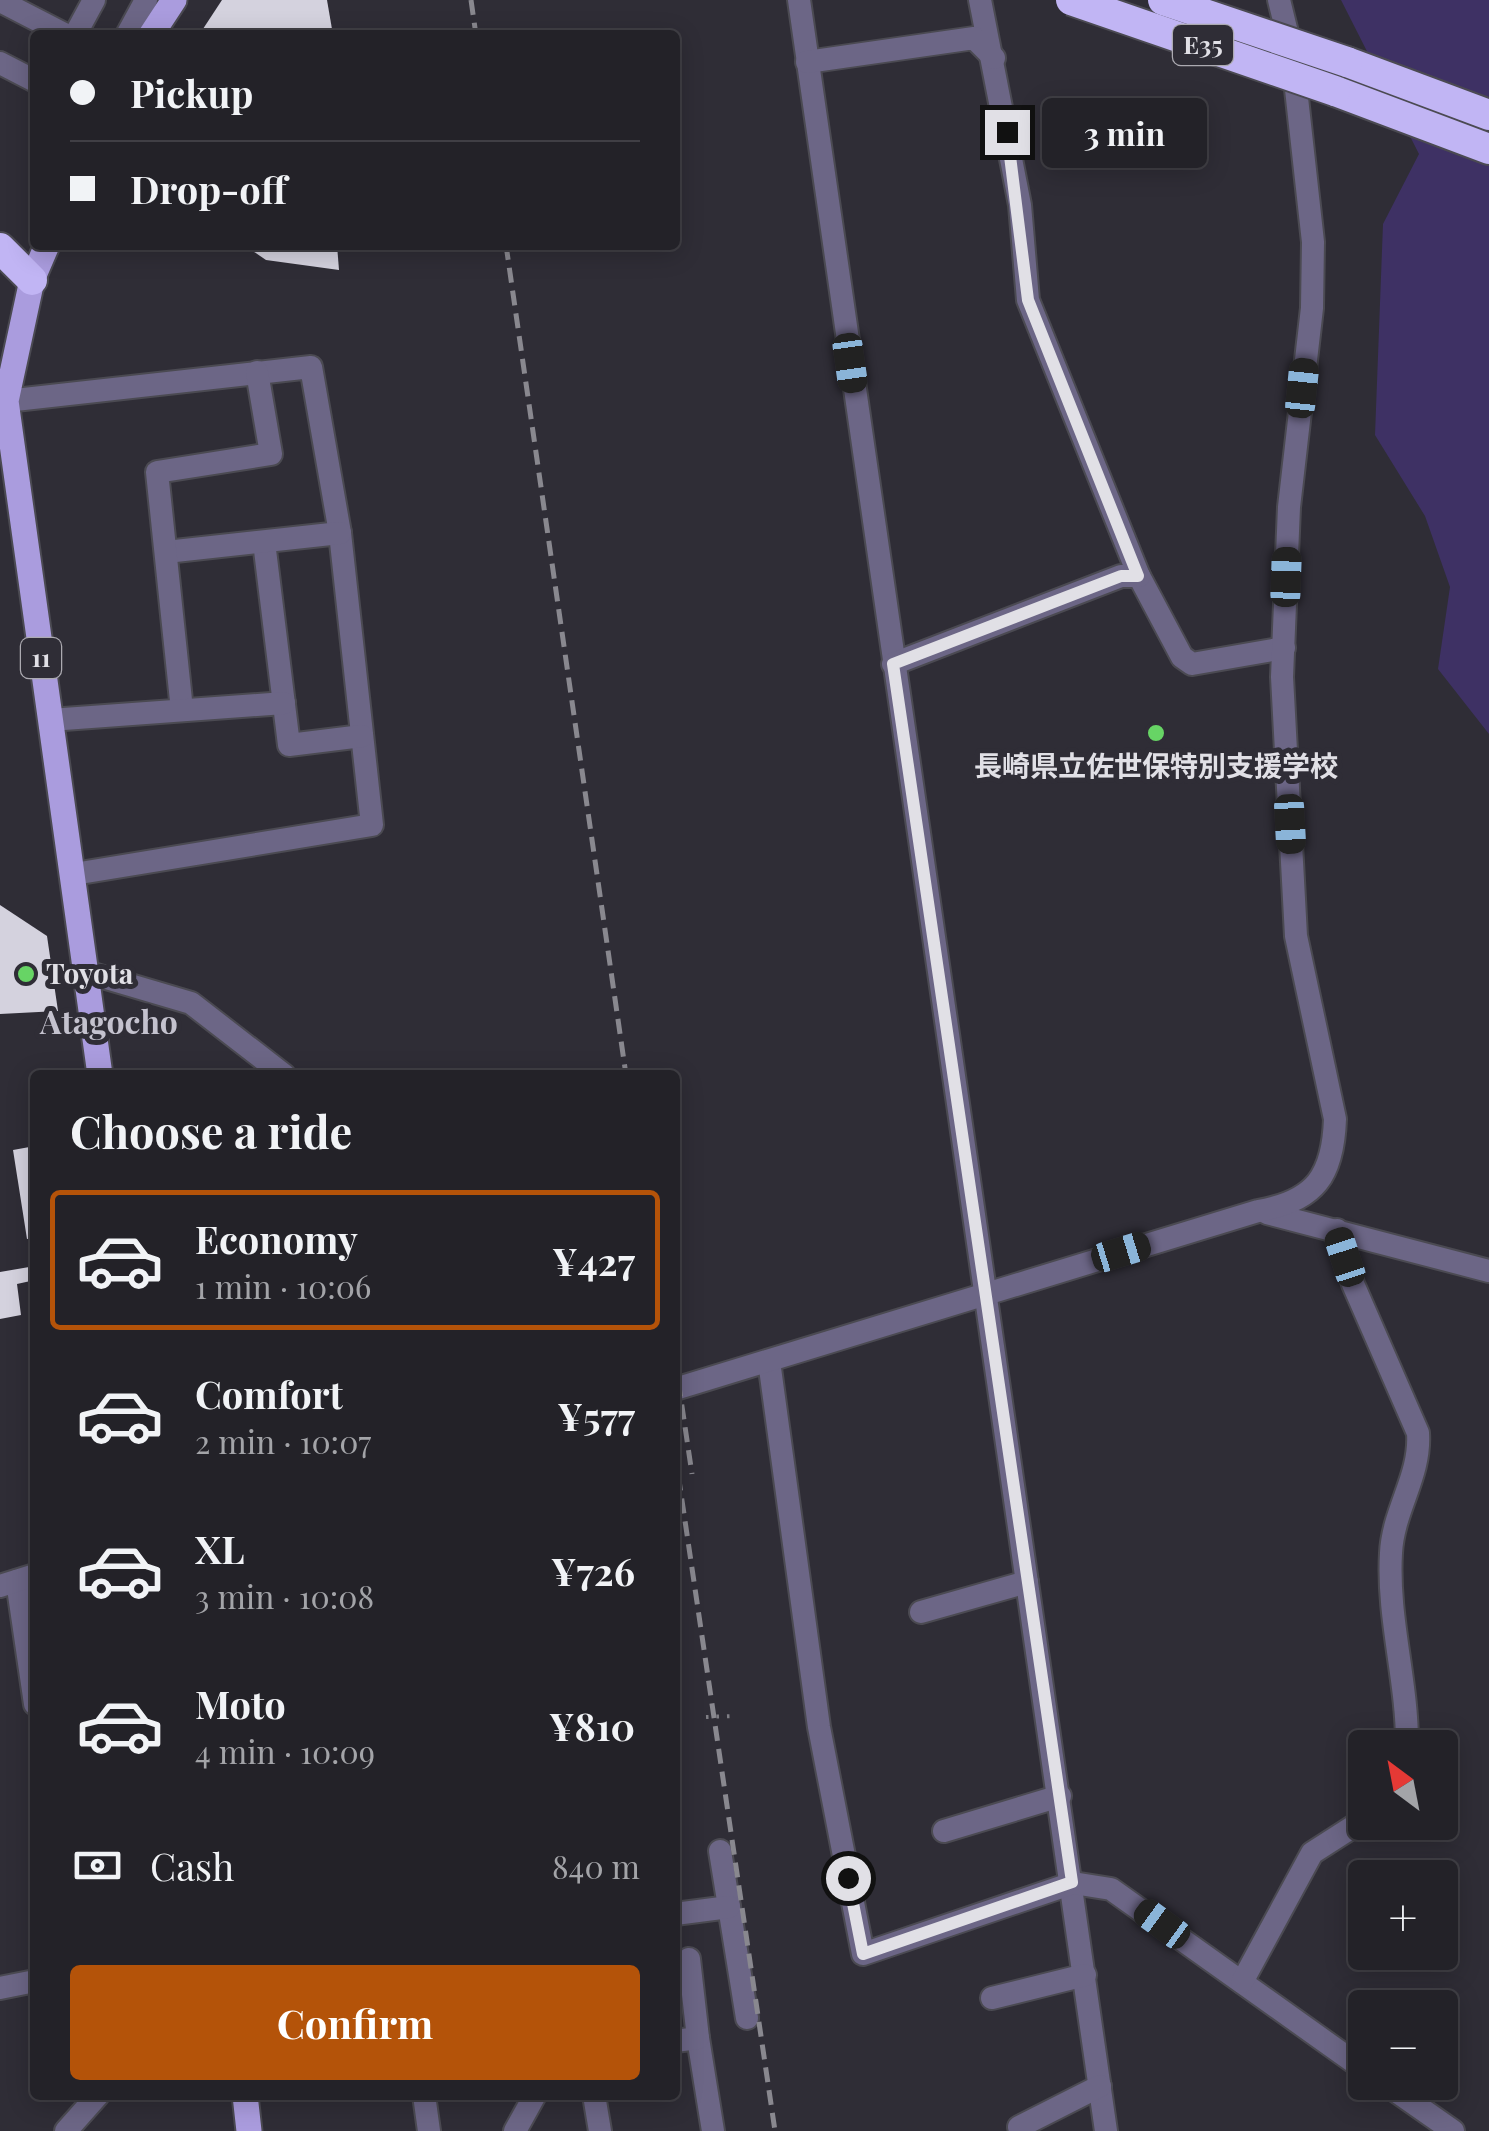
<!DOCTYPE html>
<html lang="en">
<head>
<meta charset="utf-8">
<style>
  :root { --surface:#232228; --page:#2f2f34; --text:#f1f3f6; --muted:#a3a4a8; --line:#403f45; --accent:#b45309 }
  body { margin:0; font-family:"Playfair Display","Noto Sans JP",serif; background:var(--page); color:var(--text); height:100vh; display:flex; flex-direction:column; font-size:38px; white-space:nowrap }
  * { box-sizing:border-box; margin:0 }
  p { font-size:32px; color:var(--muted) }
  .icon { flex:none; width:55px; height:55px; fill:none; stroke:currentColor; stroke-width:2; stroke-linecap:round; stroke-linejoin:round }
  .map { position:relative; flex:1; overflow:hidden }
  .sheet { position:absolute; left:30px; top:1070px; width:650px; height:1030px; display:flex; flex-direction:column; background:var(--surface); border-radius:10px; box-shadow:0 5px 25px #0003,0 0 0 2px var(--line) }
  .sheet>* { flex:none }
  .guide { position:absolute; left:30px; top:30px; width:650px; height:220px; border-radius:10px; box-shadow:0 5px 25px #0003,0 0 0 2px var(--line); display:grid; align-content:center; height:220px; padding:0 40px; background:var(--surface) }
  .needle { width:65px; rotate:328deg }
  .controls { position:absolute; left:1348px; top:1730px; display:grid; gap:20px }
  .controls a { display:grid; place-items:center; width:110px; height:110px; border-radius:10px; background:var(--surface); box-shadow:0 5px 25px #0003,0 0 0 2px var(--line); font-size:50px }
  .end { position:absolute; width:45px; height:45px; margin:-22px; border:12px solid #e1e0e6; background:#111; box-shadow:0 0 0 5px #111 }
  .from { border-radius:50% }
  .bubble { position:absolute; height:70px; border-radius:10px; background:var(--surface); box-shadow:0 5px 25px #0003,0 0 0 2px var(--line); font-size:32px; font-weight:700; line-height:70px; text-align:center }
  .car { position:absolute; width:30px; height:60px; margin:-30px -15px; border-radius:12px; box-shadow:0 0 8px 2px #0007; background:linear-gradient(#222 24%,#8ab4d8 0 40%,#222 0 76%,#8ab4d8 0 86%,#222 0) }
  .guide b { display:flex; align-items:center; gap:35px; height:95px; font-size:38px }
  .guide b+b { border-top:2px solid var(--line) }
  .guide i { width:25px; height:25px; background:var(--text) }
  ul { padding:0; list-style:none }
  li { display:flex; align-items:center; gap:30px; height:140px; margin:0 20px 15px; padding:0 20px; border:5px solid transparent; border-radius:10px }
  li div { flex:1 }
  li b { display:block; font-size:38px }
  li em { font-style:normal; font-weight:700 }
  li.on { border-color:var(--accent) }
  li>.icon { width:90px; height:90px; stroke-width:1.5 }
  h2 { padding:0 40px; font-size:45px; line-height:120px }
  .pay { display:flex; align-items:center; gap:25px; height:110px; padding:0 40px; font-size:38px }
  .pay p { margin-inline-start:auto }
  .cta { display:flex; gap:20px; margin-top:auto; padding:20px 40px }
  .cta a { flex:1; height:115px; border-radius:10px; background:var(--accent); color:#fff; font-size:40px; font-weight:700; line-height:115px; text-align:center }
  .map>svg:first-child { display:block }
</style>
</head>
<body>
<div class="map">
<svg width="1489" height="2131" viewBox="0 0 1489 2131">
  <rect width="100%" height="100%" fill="#2f2d36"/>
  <polygon fill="#3e3164" points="1341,0 1489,0 1489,734 1438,669 1450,587 1425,516 1375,435 1383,224 1419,154"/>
  <g fill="#d4d2de">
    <polygon points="222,0 327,0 333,35 199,35"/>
    <polygon points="244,245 337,245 339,270 266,260"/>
    <polygon points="0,905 47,936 58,1011 0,1014"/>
    <polygon points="35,1146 35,1238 27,1239 13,1150"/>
    <polygon points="35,1266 35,1280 17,1284 21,1315 0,1319 0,1272"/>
  </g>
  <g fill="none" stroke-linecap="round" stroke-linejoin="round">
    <defs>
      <g id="minor">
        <polyline points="799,0 1106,2131"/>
        <polyline points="980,0 1020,205 1028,300 1139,576 1182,657 1192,664 1284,648"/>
        <polyline points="0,1 66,35"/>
        <polyline points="75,35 94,0"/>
        <polyline points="127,35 146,0"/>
        <polyline points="807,62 974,38 994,58"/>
        <polyline points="0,63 35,81"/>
        <polyline points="6,401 311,367 340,533 372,825 74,874"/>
        <polyline points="264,542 289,745 362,736"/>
        <polyline points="166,552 340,533"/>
        <polyline points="893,664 1121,576 1139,576"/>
        <polyline points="182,710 157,472 271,454 257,372"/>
        <polyline points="50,720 284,703"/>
        <polyline points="86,972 191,1003 284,1075"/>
        <polyline points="1267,1213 1489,1271"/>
        <path d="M 1337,1230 L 1353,1284 L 1418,1433 C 1421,1476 1393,1510 1391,1553 C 1387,1619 1408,1682 1407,1748"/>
        <polyline points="769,1361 819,1727 863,1954 1073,1883 1111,1889 1365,2070"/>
        <path d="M 675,1389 L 1258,1211 C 1316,1201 1333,1175 1335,1119 L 1296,936 L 1282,677 L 1289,507 L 1312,308 L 1313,242 L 1292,53 L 1279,0"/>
        <polyline points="17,1581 35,1704"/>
        <polyline points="0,1586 35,1575"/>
        <polyline points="921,1612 1027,1582"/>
        <polyline points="944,1831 1060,1796"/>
        <polyline points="720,1851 747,2018"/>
        <polyline points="675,1914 729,1907"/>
        <polyline points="1242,1982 1312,1853 1365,1819"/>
        <polyline points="0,1988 35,1981"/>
        <polyline points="992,1998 1085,1975"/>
        <polyline points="698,2038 713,2131"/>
        <polyline points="675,2041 698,2038 689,1959"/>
        <polyline points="1383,2082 1453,2131"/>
        <polyline points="424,2095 429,2131"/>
        <polyline points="594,2095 600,2131"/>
        <polyline points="1019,2127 1100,2086"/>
        <polyline points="66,2131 98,2095"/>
        <polyline points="515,2131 535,2095"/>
      </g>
      <g id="major">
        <polyline points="151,35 174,0"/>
        <polyline points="47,245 32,280 6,401 100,1075"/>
        <polyline points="245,2095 249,2131"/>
      </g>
      <g id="highway">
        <polyline points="1347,62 1489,115"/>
        <polyline points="1335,91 1489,149"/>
        <polyline points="0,248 32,280"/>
      </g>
    </defs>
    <use href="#minor" stroke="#4b4a52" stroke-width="26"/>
    <use href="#major" stroke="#4b4a52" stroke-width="29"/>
    <use href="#highway" stroke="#4b4a52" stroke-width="34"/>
    <polyline stroke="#7f7e85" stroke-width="4" stroke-dasharray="2.5 8" stroke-linecap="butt" points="706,1717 733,1716 733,1712"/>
    <use href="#minor" stroke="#6c6686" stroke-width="22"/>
    <use href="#major" stroke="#aa9cde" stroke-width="25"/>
    <use href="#highway" stroke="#c1b5f4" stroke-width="30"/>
    <g stroke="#89888f" stroke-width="5" stroke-dasharray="15 8" stroke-linecap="butt">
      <polyline points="471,0 476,35"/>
      <polyline points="506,245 626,1075"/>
      <polyline points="675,1359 692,1474"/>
      <polyline points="675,1453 775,2131"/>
    </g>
    <defs>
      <g id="highway-bridge">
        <polyline points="1071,0 1335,91"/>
        <polyline points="1163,0 1347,62"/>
      </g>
    </defs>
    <use href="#highway-bridge" stroke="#4b4a52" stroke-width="34" stroke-linecap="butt"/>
    <use href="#highway-bridge" stroke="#c1b5f4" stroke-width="30"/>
  </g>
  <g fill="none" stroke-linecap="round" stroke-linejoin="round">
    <polyline stroke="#e1e0e6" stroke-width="12" points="848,1878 863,1954 1072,1882 893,664 1121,576 1138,576 1028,300 1007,132"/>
  </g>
  <g fill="#67d465" stroke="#2f2d36" stroke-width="4">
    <circle cx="1156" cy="733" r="10"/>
    <circle cx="26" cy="974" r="10"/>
  </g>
  <g text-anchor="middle" stroke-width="10" stroke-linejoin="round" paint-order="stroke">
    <g fill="#2f2d36" stroke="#acaab1" stroke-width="2.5">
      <rect x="1173" y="25" width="60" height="40" rx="8"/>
      <rect x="21" y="638" width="40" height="40" rx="8"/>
    </g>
    <g font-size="25" font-weight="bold" fill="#e1e0e6">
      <text x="1203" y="54">E35</text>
      <text x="41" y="667">11</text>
    </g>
    <g font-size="28" font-weight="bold" fill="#e1e0e6" stroke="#2f2d36">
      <text x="1156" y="776">長崎県立佐世保特別支援学校</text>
      <text x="46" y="984" text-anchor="start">Toyota</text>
    </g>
    <g font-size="32" font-weight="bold" fill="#c4c2ce" stroke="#2f2d36">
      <text x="109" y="1034">Atagocho</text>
    </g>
  </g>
</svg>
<div class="controls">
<a><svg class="needle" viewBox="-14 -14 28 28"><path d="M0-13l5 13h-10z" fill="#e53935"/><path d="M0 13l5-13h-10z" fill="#a3a4a8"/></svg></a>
<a>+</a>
<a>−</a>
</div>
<i class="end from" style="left:848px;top:1878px"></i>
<i class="end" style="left:1007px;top:132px"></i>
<div class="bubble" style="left:1042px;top:98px;width:165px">3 min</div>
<i class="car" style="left:850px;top:363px;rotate:172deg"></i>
<i class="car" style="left:1302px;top:388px;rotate:6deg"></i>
<i class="car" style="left:1286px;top:577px;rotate:2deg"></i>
<i class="car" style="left:1290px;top:824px;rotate:177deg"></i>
<i class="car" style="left:1121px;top:1252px;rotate:73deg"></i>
<i class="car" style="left:1345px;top:1257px;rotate:342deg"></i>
<i class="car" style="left:1162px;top:1924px;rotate:306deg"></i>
<div class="guide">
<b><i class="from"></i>Pickup</b>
<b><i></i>Drop-off</b>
</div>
<section class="sheet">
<h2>Choose a ride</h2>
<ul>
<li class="on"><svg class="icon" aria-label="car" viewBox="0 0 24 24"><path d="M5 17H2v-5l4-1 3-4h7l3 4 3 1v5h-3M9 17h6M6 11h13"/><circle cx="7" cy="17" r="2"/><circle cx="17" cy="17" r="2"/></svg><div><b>Economy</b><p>1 min · 10:06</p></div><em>¥427</em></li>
<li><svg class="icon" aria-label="car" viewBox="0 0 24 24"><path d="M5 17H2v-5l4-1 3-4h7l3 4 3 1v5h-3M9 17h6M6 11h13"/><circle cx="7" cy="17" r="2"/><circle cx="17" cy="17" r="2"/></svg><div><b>Comfort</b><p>2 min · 10:07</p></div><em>¥577</em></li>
<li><svg class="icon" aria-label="car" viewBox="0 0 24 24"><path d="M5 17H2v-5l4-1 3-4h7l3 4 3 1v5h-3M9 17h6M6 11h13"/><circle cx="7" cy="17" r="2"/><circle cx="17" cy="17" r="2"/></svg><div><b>XL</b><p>3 min · 10:08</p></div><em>¥726</em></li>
<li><svg class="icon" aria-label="car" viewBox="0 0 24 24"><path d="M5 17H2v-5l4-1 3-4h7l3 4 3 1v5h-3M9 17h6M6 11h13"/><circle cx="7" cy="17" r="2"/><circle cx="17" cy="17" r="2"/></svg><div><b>Moto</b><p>4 min · 10:09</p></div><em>¥810</em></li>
</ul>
<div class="pay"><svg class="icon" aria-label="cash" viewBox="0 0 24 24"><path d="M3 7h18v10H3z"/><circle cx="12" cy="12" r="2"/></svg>Cash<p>840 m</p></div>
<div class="cta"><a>Confirm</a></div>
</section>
</div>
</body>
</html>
